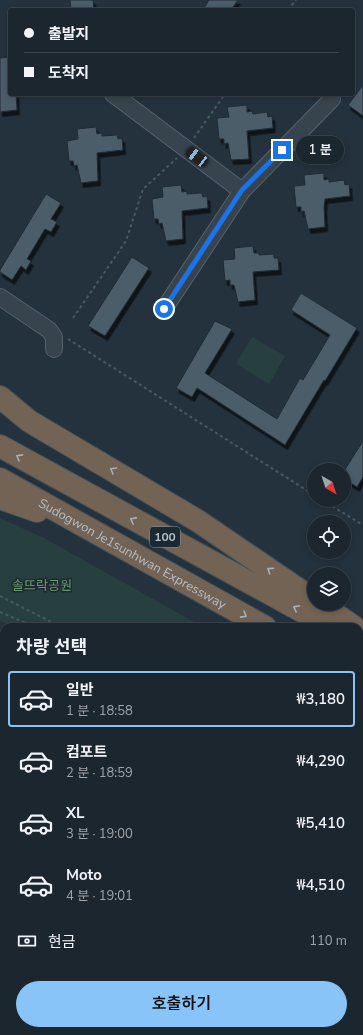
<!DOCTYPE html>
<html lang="ko">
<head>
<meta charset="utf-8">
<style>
  :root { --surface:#1b262e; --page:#28323a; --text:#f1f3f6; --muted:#a0a5aa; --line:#39434a; --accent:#89c4f8 }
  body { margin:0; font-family:"Nunito Sans","Noto Sans KR",sans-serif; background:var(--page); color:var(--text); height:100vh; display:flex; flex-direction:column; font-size:15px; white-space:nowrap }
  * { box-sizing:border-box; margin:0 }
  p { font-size:13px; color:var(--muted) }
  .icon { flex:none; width:22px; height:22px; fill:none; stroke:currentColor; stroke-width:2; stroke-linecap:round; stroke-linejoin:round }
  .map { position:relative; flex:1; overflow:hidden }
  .side { position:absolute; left:0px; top:623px; width:363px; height:412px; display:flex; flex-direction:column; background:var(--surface); border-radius:12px 12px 0 0; box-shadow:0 2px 6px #0003,0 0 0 1px var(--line) }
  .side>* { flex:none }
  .banner { position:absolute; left:8px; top:8px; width:347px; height:88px; border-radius:4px; box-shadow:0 2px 6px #0003,0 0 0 1px var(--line); display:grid; align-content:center; height:88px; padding:0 16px; background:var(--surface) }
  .needle { width:26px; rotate:141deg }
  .buttons { position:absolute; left:307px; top:463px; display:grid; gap:8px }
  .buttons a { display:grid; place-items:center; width:44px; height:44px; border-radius:50%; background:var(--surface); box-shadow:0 2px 6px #0003,0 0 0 1px var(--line); font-size:20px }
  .end { position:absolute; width:18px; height:18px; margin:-9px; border:5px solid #1a73e8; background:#fff; box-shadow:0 0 0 2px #fff }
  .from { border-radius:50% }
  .bubble { position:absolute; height:28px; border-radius:14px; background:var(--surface); box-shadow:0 2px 6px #0003,0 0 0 1px var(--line); font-size:13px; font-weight:600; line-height:28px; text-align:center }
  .car { position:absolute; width:12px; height:24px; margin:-12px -6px; border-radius:5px; box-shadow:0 0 3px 1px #0007; background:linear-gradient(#222 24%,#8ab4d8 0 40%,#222 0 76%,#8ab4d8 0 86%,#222 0) }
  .banner b { display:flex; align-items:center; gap:14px; height:38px; font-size:15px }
  .banner b+b { border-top:1px solid var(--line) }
  .banner i { width:10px; height:10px; background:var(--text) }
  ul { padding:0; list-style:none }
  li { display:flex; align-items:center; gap:12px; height:56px; margin:0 8px 6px; padding:0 8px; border:2px solid transparent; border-radius:4px }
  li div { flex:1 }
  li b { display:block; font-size:15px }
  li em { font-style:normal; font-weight:600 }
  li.active { border-color:var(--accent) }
  li>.icon { width:36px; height:36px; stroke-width:1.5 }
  h2 { padding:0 16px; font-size:18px; line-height:48px }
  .pay { display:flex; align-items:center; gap:10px; height:44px; padding:0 16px; font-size:15px }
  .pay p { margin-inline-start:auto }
  .button { display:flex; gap:8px; margin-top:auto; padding:8px 16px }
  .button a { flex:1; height:46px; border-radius:24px; background:var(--accent); color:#111; font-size:16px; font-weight:600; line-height:46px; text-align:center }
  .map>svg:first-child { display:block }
</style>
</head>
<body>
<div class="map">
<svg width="363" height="1035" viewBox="0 0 363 1035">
  <defs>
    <filter id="shadow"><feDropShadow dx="2.5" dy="4.5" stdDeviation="0" flood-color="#0009"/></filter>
  </defs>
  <rect width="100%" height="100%" fill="#24323d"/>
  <g fill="#27403f">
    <polygon points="252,337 285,356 269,384 236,364"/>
    <polygon points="0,518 44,538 203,627 15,627 0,621"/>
    <polygon points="359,714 363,716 363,805 359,803"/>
    <polygon points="363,830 363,896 359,892 359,835"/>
  </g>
  <g fill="#4c5d69" stroke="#1f2b34" filter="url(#shadow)">
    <polygon points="70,0 93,0 94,10 71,10"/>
    <polygon points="209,0 238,0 231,10 203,10"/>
    <polygon points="10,57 10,94 16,94 17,110 0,112 0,58"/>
    <polygon points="363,85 363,116 348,105"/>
    <polygon points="247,105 247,112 252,111 253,114 267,112 268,117 272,116 273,128 247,131 249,159 231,160 228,143 224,144 224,139 219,139 217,118 229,117 227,107"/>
    <polygon points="96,127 97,134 102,133 102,136 117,135 118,139 122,138 123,150 97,153 98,181 81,183 77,165 74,166 73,161 69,161 67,141 78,139 77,129"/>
    <polygon points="324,173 324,180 329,179 329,182 344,180 345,185 349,184 350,196 325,199 324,207 325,227 308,229 304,211 301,212 301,207 296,207 294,186 305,185 304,175"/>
    <polygon points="181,185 182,192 187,191 187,194 202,193 203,197 207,196 208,208 182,211 183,239 166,241 162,223 159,224 158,219 154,219 152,199 163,197 162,187"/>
    <polygon points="46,194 61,203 51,219 57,222 51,232 45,229 27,259 31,261 26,270 21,266 12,280 0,272 0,270"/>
    <polygon points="253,246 254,253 259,253 259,255 274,254 274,258 278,258 279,270 253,272 255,300 238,302 234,285 230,285 230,280 225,281 223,260 235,259 234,248"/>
    <polygon points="132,257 149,268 105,336 88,326"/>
    <polygon points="301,293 357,328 325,381 324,380 285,445 197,388 192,397 176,388 215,321 232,329 205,373 277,419 300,378 303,380 330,335 291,310"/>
    <polygon points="363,441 363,477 357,487 344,479 344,471"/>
  </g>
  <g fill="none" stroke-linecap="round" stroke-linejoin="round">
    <defs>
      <g id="minor">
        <polyline points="113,94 242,191"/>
        <polyline points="0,297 49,330 54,337 54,349"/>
        <polyline points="164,309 242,191 332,99"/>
        <polyline points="0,854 4,856"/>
        <polyline points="0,883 4,875"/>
        <polyline points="0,947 4,949"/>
        <polyline points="86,1031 89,1035"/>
        <polyline points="174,1035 179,1031"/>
      </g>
      <g id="highway">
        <polyline points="0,397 29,421 198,521 314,600"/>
        <polyline points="0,446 331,627"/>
        <path id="s1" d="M 0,479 L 265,627"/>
        <polyline points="0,498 37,511"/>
        <polyline points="321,604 354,627"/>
        <polyline points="359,642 363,644"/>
        <polyline points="359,680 363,682"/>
      </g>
    </defs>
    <use href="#minor" stroke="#56626b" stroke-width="18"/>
    <use href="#highway" stroke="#434f58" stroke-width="24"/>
    <g stroke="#465c5c" stroke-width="2" stroke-dasharray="3 3" stroke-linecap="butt">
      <polyline points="288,10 296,0"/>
      <polyline points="194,138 225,94"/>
      <polyline points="73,318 126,241 143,189 177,158"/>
      <polyline points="68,339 314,495"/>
      <polyline points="322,500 363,525"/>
      <polyline points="0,596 61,627"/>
      <polyline points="0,612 35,627"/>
      <polyline points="359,775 363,775"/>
      <polyline points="359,781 363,780"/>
      <polyline points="359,802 363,798"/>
      <polyline points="0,907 4,899"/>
      <polyline points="201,1031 204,1035"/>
      <polyline points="206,1031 209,1035"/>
      <polyline points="157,1035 160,1031"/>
    </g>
    <use href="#minor" stroke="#38444d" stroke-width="16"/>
    <use href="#highway" stroke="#736354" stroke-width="22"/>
  </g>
  <defs><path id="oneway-chevron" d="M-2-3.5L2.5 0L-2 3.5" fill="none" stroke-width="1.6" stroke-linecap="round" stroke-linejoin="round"/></defs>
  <g stroke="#a9b1b7">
    <use href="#oneway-chevron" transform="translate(19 457) rotate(-151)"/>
    <use href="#oneway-chevron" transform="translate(113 470) rotate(-149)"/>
    <use href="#oneway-chevron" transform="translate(133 520) rotate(-152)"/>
    <use href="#oneway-chevron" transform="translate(270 570) rotate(-146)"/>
    <use href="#oneway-chevron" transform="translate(296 608) rotate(-152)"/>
    <use href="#oneway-chevron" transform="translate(244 615) rotate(29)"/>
  </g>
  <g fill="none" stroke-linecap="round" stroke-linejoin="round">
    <polyline stroke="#1a73e8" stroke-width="5" points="164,309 242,190 282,150"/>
  </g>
  <g text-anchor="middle" stroke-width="3" stroke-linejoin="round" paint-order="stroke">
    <rect fill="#1d2932" stroke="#86929c" stroke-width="1" x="150" y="527" width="30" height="20" rx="3"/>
    <g font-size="12" font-weight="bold" fill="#b3bfc9">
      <text x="165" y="541">100</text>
    </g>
    <g font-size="13" fill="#b3bfc9" stroke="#1d2932">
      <text dy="5" stroke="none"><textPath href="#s1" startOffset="152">Sudogwon Je1sunhwan Expressway</textPath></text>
    </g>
    <g font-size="13" fill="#6a9a6e" stroke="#1d2932">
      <text x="42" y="590">솔뜨락공원</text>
    </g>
  </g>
</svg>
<div class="buttons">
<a><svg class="needle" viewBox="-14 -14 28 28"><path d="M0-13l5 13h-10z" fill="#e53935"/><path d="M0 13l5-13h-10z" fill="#a0a5aa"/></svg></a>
<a><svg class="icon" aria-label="locate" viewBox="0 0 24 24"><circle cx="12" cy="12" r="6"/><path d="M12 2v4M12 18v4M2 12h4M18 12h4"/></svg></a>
<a><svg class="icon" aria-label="layers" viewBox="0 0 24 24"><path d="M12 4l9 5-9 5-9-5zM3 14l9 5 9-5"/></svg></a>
</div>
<i class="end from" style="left:164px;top:309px"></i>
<i class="end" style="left:282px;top:150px"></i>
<div class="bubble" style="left:296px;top:136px;width:48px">1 분</div>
<i class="car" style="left:197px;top:157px;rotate:307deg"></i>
<div class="banner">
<b><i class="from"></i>출발지</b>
<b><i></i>도착지</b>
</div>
<section class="side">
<h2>차량 선택</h2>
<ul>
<li class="active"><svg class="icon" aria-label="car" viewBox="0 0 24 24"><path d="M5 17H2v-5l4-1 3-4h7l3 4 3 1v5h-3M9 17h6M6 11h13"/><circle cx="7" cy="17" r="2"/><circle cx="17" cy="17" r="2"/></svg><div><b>일반</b><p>1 분 · 18:58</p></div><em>₩3,180</em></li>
<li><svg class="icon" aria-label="car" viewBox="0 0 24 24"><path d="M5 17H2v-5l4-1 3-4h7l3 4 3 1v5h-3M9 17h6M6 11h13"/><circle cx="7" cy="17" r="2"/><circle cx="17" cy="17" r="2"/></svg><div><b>컴포트</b><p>2 분 · 18:59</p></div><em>₩4,290</em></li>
<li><svg class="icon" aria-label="car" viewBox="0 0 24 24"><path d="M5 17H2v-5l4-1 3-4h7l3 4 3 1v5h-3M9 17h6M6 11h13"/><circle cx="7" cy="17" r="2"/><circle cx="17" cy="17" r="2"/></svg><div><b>XL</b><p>3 분 · 19:00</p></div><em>₩5,410</em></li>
<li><svg class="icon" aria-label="car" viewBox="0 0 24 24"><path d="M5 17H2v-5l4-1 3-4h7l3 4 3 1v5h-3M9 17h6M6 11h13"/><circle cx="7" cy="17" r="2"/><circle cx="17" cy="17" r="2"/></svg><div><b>Moto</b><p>4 분 · 19:01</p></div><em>₩4,510</em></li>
</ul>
<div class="pay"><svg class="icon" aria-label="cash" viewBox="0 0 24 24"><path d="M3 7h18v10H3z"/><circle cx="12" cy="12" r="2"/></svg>현금<p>110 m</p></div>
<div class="button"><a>호출하기</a></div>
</section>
</div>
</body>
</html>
